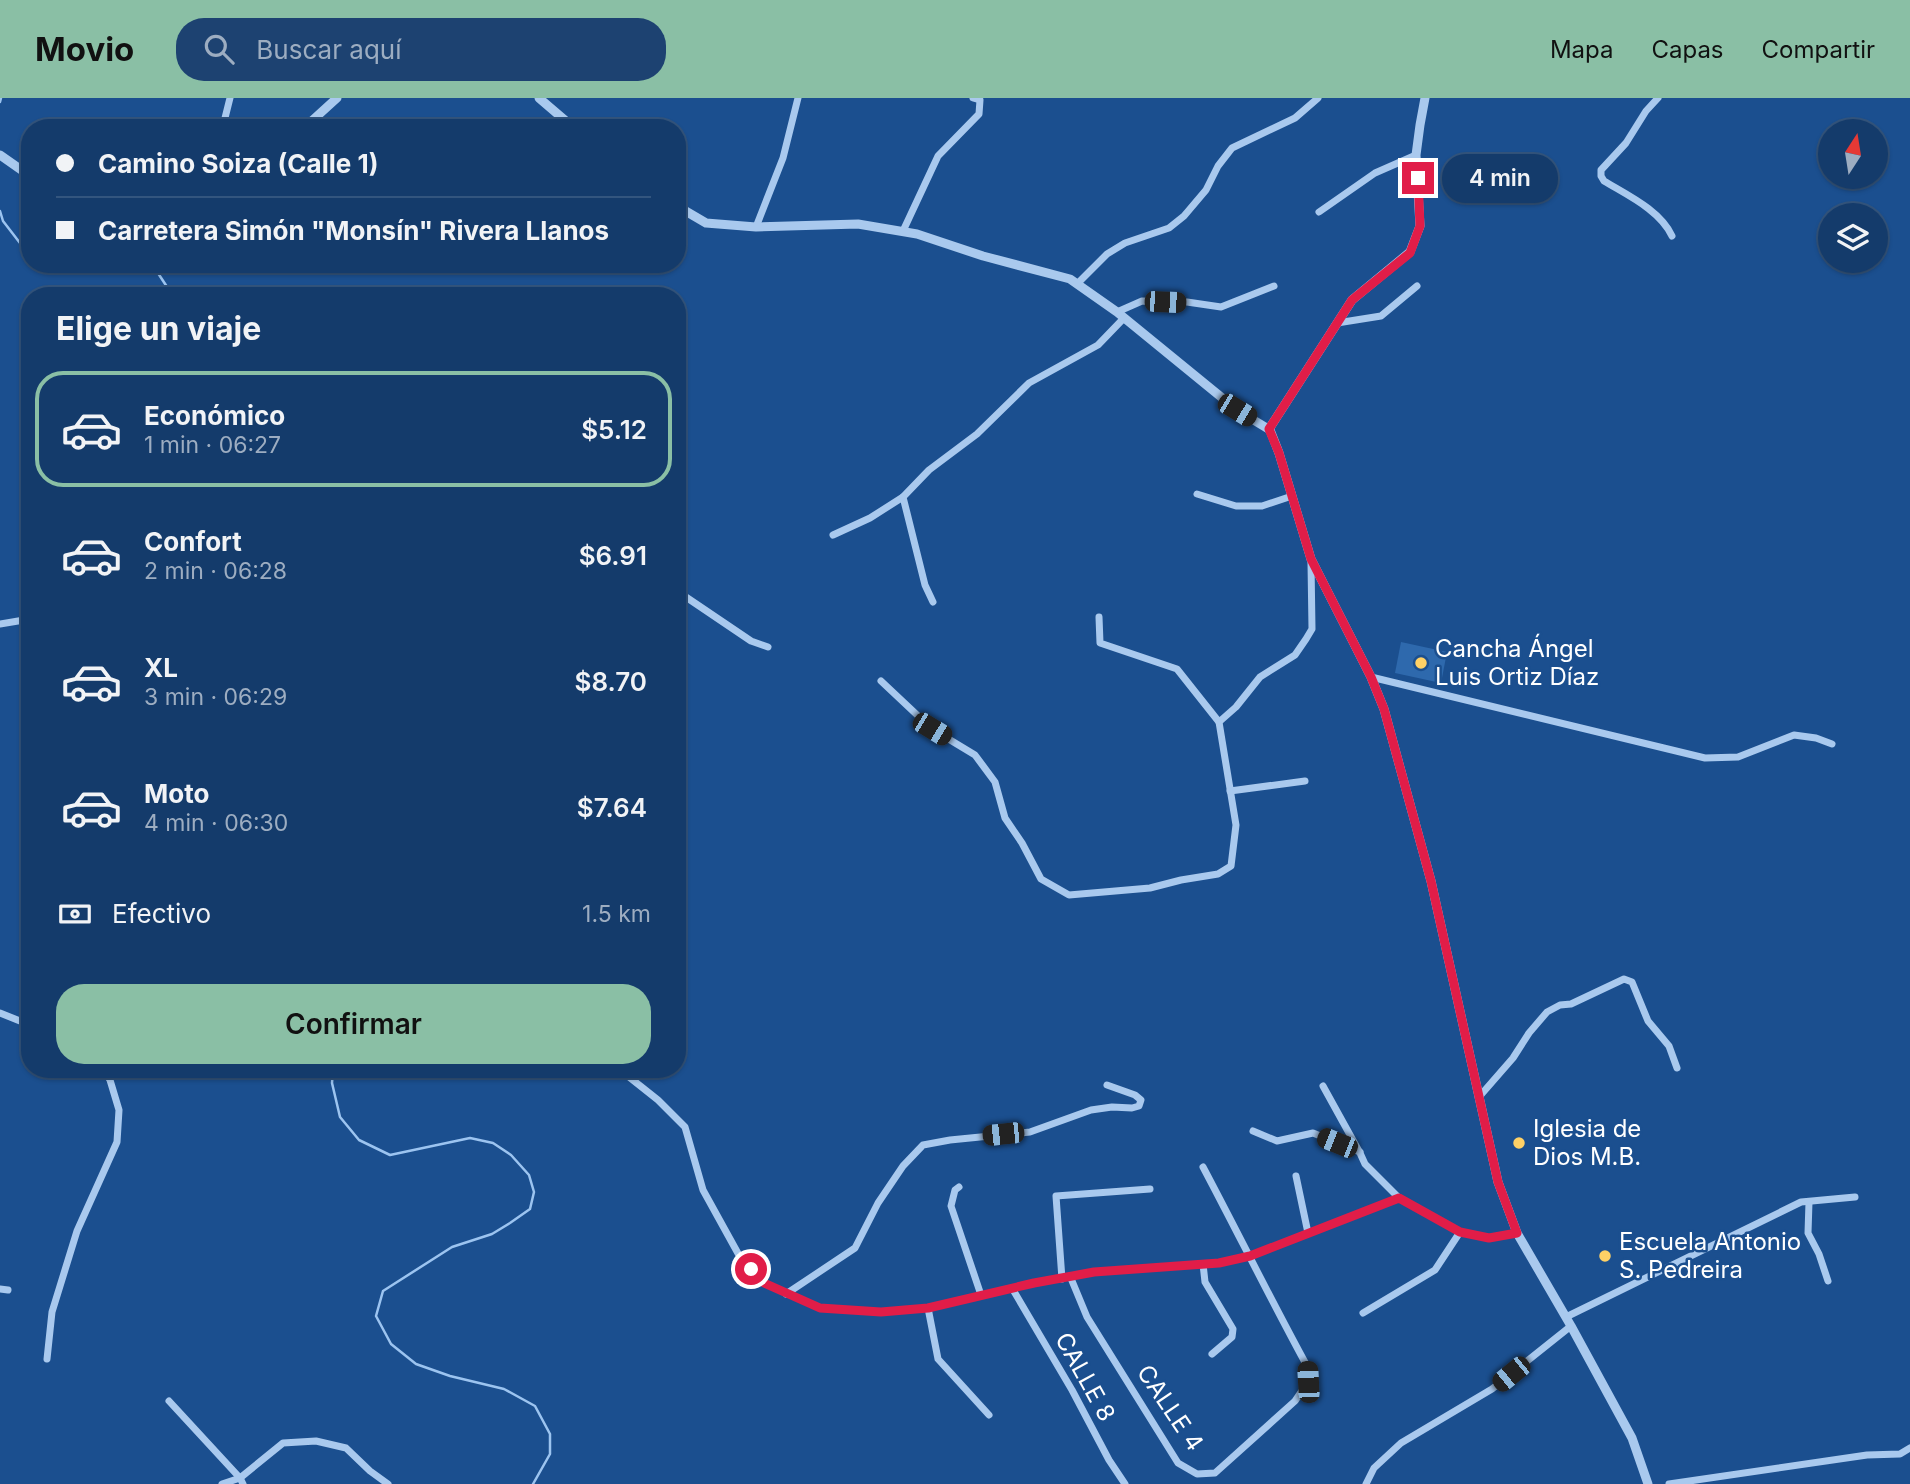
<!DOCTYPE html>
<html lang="es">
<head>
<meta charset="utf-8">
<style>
  :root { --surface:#143b6b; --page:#1d4271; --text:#f1f3f6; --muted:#9dadc1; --line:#33557e; --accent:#8abfa5 }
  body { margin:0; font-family:Inter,sans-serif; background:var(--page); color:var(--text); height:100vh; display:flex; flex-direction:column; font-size:26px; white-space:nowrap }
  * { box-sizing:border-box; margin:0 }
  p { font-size:23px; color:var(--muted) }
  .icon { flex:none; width:38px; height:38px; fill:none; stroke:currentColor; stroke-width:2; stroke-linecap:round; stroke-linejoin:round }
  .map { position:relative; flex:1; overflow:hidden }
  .sheet { position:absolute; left:21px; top:189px; width:665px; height:791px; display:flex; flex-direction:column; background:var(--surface); border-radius:28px; box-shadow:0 2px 5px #0004,0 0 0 2px var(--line) }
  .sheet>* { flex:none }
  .guide { position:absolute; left:21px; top:21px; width:665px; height:154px; border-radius:28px; box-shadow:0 2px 5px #0004,0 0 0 2px var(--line); display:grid; align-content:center; height:154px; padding:0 35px; background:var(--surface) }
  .needle { width:46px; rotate:12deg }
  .tools { position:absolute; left:1818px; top:21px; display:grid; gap:14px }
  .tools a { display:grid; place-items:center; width:70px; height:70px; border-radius:50%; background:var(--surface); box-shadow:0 2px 5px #0004,0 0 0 2px var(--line); font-size:35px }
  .end { position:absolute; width:32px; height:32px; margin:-16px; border:9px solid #e11d48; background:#fff; box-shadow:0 0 0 4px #fff }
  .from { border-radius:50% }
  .bubble { position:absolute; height:49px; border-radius:24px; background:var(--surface); box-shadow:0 2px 5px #0004,0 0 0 2px var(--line); font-size:23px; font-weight:600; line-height:49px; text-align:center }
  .car { position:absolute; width:21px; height:42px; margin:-21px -10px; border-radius:9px; box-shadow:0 0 5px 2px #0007; background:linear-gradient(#222 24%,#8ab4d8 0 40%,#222 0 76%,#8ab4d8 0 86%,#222 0) }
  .guide b { display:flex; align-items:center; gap:24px; height:66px; font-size:26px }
  .guide b+b { border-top:2px solid var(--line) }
  .guide i { width:18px; height:18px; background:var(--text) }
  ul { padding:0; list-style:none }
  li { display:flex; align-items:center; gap:21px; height:116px; margin:0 14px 10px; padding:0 21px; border:4px solid transparent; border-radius:28px }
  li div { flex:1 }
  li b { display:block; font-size:26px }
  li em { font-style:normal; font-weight:600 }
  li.active { border-color:var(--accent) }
  li>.icon { width:63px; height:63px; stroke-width:1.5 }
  h2 { padding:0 35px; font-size:32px; line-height:84px }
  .pay { display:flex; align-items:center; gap:18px; height:77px; padding:0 35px; font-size:26px }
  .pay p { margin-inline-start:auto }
  .button { display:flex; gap:14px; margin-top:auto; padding:14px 35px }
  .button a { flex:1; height:80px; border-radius:28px; background:var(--accent); color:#111; font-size:28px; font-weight:600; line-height:80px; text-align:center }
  header { display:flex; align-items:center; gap:42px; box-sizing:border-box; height:98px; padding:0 35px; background:var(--accent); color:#111 }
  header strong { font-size:33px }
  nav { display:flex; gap:38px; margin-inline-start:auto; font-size:24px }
  .search { width:490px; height:63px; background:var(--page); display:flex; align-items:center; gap:18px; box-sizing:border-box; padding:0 24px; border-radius:28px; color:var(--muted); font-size:26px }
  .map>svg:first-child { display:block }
</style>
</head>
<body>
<header>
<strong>Movio</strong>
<div class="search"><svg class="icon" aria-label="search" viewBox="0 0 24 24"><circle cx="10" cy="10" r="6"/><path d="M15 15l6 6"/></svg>Buscar aquí</div>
<nav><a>Mapa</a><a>Capas</a><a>Compartir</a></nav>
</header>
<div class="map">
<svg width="1910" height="1386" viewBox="0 0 1910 1386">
  <rect width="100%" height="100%" fill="#1b4f8f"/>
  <polygon fill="#2e69ad" points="1401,544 1447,554 1441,585 1395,575"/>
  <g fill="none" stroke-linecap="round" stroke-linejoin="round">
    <g stroke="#9cc4f0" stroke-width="2.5">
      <polyline points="0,4 1,0"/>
      <polyline points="0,113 3,123 30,158"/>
      <polyline points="152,166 173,198"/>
      <polyline points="333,971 332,985 340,1019 359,1042 390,1057 470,1040 493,1045 511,1057 529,1077 534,1094 530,1111 510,1125 492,1136 452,1149 383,1193 376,1218 391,1246 416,1266 450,1278 504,1291 535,1308 550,1336 550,1356 533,1386"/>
    </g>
    <g stroke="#a9c9ee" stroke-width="7">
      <path d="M 1658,0 L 1646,13 L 1626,45 L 1601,72 L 1601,78 L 1604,83 C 1627,97 1660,112 1672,138"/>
      <polyline points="225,20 230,0"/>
      <polyline points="1319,114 1375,75 1416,57"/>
      <polyline points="756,129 783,60 798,0"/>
      <polyline points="903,133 938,58 979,16 980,2 973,0"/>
      <polyline points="1077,186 1107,156 1125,145 1169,130 1184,118 1206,92 1218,68 1232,50 1295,20 1318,0"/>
      <polyline points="1117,214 1142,203 1187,204 1221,209 1274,188"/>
      <polyline points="1337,225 1381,218 1417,188"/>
      <polyline points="1197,396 1236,408 1262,408 1292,398"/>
      <polyline points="833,437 870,420 903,399"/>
      <polyline points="677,493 751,543 768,549"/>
      <polyline points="933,504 925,487 903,399 929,372 977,336 1029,285 1098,247 1124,220"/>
      <polyline points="1099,519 1100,545 1177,571 1219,624"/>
      <polyline points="0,526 30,521"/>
      <polyline points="1371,579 1705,660 1738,659 1794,637 1816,640 1832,646"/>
      <polyline points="881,583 932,631 975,657 995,684 1005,720 1022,745 1041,781 1069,797 1150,790 1181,782 1218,776 1231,768 1236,727 1219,624 1236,609 1260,579 1295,557 1306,541 1312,531 1311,465"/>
      <polyline points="1230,693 1305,683"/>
      <polyline points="0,915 30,927"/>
      <polyline points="619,971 658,1002 685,1029 703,1092 740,1159 764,1185 820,1210 881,1214 928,1210 1034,1185 1094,1174 1219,1165 1250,1158 1399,1100 1460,1134 1488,1140 1517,1135"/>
      <polyline points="1323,988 1360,1055 1365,1066 1399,1100"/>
      <polyline points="1479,999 1513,960 1529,935 1547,914 1560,907 1571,906 1624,881 1632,884 1648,923 1669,948 1677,970"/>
      <polyline points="1253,1033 1277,1043 1313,1035 1360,1054"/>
      <polyline points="1296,1078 1308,1135"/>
      <polyline points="959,1089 955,1092 951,1108 981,1197"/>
      <polyline points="1809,1104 1808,1135 1819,1156 1828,1183"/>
      <polyline points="1203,1166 1205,1184 1233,1231 1232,1239 1212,1256"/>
      <path d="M 1070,1178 L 1087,1219 L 1178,1365 L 1197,1376 L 1215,1375 L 1295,1303 L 1308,1284 L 1307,1268 C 1271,1202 1238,1135 1203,1069"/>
      <polyline points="1062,1181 1056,1098 1150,1091"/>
      <polyline points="1012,1190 1072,1292 1109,1362 1125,1386"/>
      <polyline points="0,1191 8,1192"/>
      <polyline points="786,1196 855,1150 878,1105 903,1068 923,1047 950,1042 1030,1034 1091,1012 1112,1009 1132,1010 1139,1008 1141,1002 1135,997 1107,987"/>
      <polyline points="928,1210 938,1261 989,1317"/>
      <polyline points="1363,1215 1435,1172 1460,1134"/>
      <polyline points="1566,1219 1801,1104 1855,1099"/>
      <polyline points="47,1261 52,1214 77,1133 117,1044 119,1012 110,982 104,971"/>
      <polyline points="169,1303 240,1380 243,1386"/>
      <polyline points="222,1386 240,1380 283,1345 316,1343 346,1350 370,1373 388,1386"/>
      <polyline points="1366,1386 1374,1370 1401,1345 1492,1291 1571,1228"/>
      <polyline points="1669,1386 1867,1357 1900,1356 1910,1350"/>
    </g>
    <g stroke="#a9c9ee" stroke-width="9">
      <polyline points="539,0 574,30"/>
      <polyline points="304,30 337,0"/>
      <polyline points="0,57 30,78"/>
      <polyline points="677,108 706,125 756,129 858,126 917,136 983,158 1070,181 1117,214 1237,312 1270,332 1279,355 1311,461 1371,579 1384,611 1431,783 1498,1084 1517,1135 1571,1228 1632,1340 1648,1386"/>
      <polyline points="1269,331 1352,202 1410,154 1420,128 1416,57 1420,27 1425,0"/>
    </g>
  </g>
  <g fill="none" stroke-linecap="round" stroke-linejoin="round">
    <polyline stroke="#e11d48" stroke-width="9" points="751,1171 764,1185 820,1210 881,1214 928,1210 1034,1185 1094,1174 1219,1165 1250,1158 1399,1100 1460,1134 1489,1140 1517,1135 1498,1084 1431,783 1384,611 1371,579 1311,461 1279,355 1269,331 1352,202 1410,155 1420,128 1418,80"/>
  </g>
  <g fill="#ffd166" stroke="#1b4f8f" stroke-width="2.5">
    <circle cx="1421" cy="565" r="7"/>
    <circle cx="1519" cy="1045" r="7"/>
    <circle cx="1605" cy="1158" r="7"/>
  </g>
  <g text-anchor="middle" stroke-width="5" stroke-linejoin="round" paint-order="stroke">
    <g font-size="24" fill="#fff" stroke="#1b4f8f" text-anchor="start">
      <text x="1435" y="559">Cancha Ángel<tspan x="1435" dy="28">Luis Ortiz Díaz</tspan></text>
      <text x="1533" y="1039">Iglesia de<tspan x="1533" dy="28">Dios M.B.</tspan></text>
      <text x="1619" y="1152">Escuela Antonio<tspan x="1619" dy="28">S. Pedreira</tspan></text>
    </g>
    <g font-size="24" fill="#fff" stroke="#1b4f8f">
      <text transform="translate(1085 1279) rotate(61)" y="8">CALLE 8</text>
      <text transform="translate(1170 1310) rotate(56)" y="8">CALLE 4</text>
    </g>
  </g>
</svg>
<div class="tools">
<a><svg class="needle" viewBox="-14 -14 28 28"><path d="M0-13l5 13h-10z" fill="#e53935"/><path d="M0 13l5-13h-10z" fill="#9dadc1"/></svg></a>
<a><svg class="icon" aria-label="layers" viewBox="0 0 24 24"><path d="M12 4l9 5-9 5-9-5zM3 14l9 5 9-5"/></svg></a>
</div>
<i class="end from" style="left:751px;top:1171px"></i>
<i class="end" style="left:1418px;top:80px"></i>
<div class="bubble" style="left:1442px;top:56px;width:116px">4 min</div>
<i class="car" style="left:1165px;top:204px;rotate:92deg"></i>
<i class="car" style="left:1237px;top:312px;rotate:121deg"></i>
<i class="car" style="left:932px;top:631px;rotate:121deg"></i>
<i class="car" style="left:1003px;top:1036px;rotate:264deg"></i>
<i class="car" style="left:1337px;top:1045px;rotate:292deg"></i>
<i class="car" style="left:1511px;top:1276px;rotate:231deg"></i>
<i class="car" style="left:1308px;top:1284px;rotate:357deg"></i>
<div class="guide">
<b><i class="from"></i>Camino Soiza (Calle 1)</b>
<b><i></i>Carretera Simón &quot;Monsín&quot; Rivera Llanos</b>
</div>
<section class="sheet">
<h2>Elige un viaje</h2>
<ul>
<li class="active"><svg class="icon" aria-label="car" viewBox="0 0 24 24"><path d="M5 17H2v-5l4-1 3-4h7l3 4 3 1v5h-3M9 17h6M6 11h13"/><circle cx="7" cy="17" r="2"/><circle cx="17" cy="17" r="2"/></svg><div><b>Económico</b><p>1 min · 06:27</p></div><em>$5.12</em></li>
<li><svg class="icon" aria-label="car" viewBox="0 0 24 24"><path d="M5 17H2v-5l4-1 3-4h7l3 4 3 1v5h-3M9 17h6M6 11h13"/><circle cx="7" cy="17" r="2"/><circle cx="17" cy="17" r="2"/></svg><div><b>Confort</b><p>2 min · 06:28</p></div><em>$6.91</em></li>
<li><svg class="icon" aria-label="car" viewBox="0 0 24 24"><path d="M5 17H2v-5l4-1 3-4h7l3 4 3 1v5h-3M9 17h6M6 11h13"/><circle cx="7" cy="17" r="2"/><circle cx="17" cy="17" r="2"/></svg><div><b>XL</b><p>3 min · 06:29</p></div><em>$8.70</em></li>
<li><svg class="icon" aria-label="car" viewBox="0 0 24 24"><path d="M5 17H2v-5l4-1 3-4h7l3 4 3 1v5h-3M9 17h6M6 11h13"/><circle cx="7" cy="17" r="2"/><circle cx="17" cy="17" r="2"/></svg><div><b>Moto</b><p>4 min · 06:30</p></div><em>$7.64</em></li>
</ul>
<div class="pay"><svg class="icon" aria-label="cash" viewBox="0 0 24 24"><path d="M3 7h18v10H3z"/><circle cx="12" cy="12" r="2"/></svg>Efectivo<p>1.5 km</p></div>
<div class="button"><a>Confirmar</a></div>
</section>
</div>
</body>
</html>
